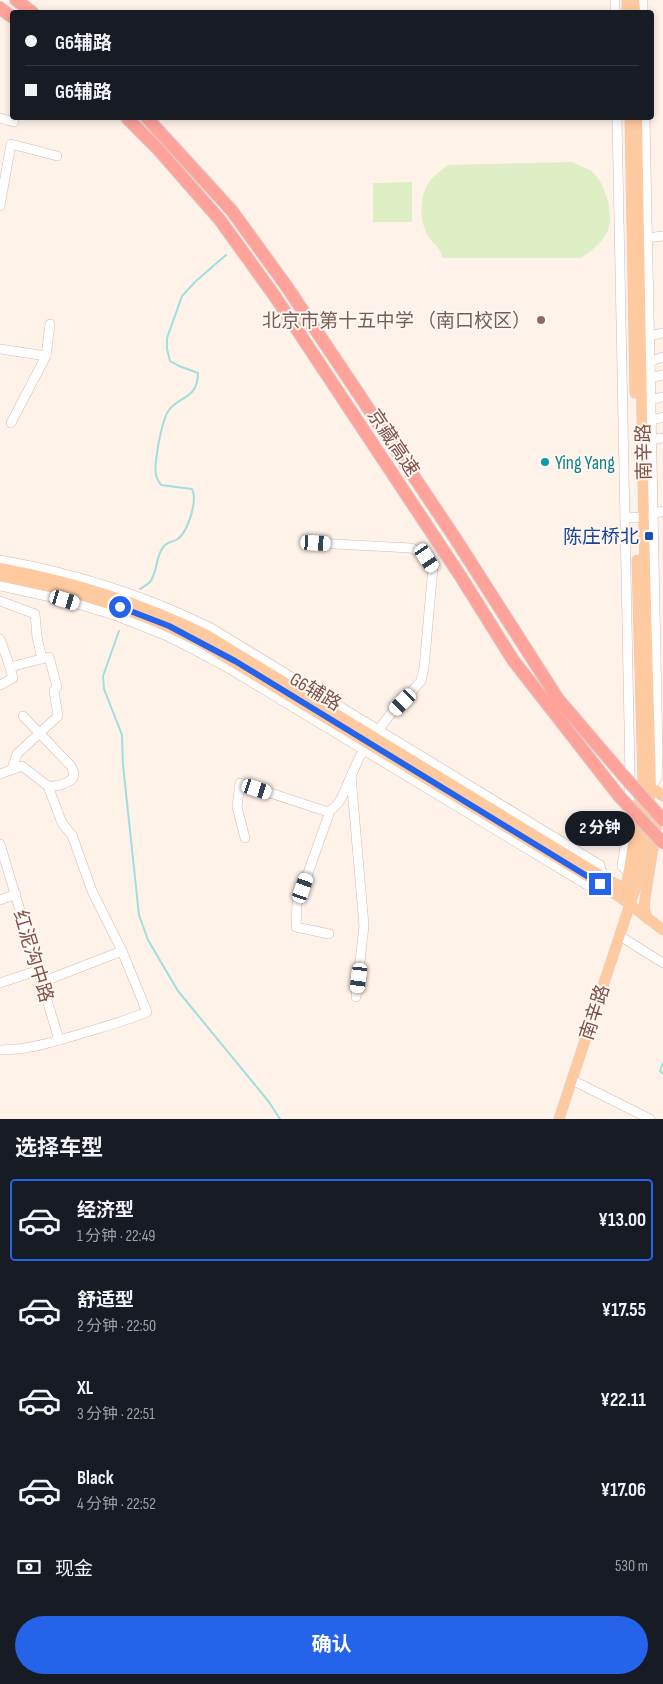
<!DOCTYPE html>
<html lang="zh">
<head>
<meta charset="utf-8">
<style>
  :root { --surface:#171b24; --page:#242831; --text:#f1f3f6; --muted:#9ea1a6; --line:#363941; --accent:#2563eb }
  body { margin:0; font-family:"Sofia Sans Condensed","Noto Sans SC",sans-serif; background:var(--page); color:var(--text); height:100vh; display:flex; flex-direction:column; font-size:19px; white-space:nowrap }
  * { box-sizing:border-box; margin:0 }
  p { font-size:16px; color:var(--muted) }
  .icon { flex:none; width:28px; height:28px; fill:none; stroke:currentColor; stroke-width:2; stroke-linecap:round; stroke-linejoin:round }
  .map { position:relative; height:1119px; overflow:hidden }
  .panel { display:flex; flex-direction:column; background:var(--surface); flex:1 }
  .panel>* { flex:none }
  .banner { position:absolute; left:10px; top:10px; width:644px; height:110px; border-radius:5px; box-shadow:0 2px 8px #0003; display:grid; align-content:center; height:110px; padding:0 15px; background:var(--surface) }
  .end { position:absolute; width:22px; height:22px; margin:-11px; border:6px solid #2563eb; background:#fff; box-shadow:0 0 0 2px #fff }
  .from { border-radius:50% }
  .bubble { position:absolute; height:35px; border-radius:18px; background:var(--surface); box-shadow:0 2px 8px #0003; font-size:16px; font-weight:700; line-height:35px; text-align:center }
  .car { position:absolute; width:15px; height:30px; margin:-15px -8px; border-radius:6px; box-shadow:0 0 4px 1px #0007; background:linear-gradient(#fff 24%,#345 0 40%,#fff 0 76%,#345 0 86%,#fff 0) }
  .banner b { display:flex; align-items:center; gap:18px; height:48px; font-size:19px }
  .banner b+b { border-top:1px solid var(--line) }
  .banner i { width:12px; height:12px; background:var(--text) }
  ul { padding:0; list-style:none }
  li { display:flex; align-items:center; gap:15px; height:82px; margin:0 10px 8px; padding:0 5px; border:2px solid transparent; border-radius:5px }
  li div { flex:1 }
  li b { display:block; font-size:19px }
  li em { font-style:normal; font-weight:700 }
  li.selected { border-color:var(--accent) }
  li>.icon { width:45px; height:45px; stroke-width:1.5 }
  h2 { padding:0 15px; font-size:22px; line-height:60px }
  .pay { display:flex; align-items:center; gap:12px; height:55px; padding:0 15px; font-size:19px }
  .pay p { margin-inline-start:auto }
  .action { display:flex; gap:10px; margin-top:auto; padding:10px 15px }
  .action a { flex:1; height:58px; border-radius:30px; background:var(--accent); color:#fff; font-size:20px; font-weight:700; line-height:58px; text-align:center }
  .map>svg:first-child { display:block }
</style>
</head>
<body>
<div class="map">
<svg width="663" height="1119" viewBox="0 0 663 1119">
  <rect width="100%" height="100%" fill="#fff2e9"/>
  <g fill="#deefc5">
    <path d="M 572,162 C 578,165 584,167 590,170 C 604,179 613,211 609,227 C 606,240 591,251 581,258 L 442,258 C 440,245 433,245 428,236 C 418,218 419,192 433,177 C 437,173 443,169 448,165 Z"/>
    <polygon points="412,182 412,222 373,222 373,183"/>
  </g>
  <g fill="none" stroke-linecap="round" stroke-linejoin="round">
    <g stroke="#9fdfdd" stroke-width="2">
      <path d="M 140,589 C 143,587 147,585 150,582 C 158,572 155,556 164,546 C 167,542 173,542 178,539 C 188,531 198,500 192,489 L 161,485 C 160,483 158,481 157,478 C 152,469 162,419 169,410 C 179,396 198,399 198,373 L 179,366 L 170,361 L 167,349 L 167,338 L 182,296 L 196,281 L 226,255"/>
      <polyline points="119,631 103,676 104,689 122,735 123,765 139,915 148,940 178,991 269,1102 280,1119"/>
      <polyline points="663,1063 660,1071 663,1074"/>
    </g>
    <defs>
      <g id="minor">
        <polyline points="615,0 615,12"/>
        <polyline points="643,0 643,12"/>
        <polyline points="0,118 14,122"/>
        <polyline points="617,118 630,775 628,827 622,866 629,873"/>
        <polyline points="645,118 658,754 657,778 651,787"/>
        <polyline points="0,206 11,144 57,156"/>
        <polyline points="647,238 663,236"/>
        <polyline points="649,336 663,333"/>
        <polyline points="0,349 46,356 50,324"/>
        <polyline points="649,362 663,357"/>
        <polyline points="649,378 663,375"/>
        <polyline points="649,400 663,397"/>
        <polyline points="650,421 663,417"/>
        <polyline points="11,423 46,356"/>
        <polyline points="650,440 663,438"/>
        <polyline points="625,518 643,517 663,511"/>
        <path d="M 315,543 L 411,548 C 422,552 427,558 433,567 L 424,668 L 421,681 L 389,716 L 376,733"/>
        <path d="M 0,560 C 74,573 144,595 211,628 L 600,865 L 603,877"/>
        <polyline points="0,586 65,600 117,616 165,635 193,649 230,669 587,885 600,884"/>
        <polyline points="0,601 35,614 37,637 42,659"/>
        <polyline points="0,639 10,667 49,657 57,687 54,691 58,716 17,754 12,769"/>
        <polyline points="0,685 13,678 10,667"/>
        <path d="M 23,716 L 71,766 L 74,773 L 73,778 C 66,785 58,786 48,786"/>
        <polyline points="0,774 22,766 48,786 62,823 72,835 92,891 122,951 42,982"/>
        <path d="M 245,838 L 237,807 L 240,783 L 325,811 C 340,811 345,788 351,776"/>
        <polyline points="0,844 59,1040"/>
        <polyline points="0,900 16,894"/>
        <polyline points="329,934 296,927 297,904 330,811"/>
        <polyline points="620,936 663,963"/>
        <polyline points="0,983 39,970"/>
        <polyline points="356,997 364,926 351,776 359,758 367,746"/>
        <path d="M 0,1050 C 27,1050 54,1042 80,1034 C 103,1027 126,1021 147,1012 L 122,951"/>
        <polyline points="572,1080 650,1119"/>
      </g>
      <g id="major">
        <polyline points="627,0 627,12"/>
        <polyline points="634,0 635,12"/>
        <polyline points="630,118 635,393"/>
        <path d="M 0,568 C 75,582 139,602 207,635 L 610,881 L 626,889 L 627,895"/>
        <path d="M 0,576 C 71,589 139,611 203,644 L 600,884 L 624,900 L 663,930"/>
        <polyline points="646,784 663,796"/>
        <polyline points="624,900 643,782 637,560"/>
        <polyline points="648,919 644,910 645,898 657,823 663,815"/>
        <polyline points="559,1119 637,883 651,787 644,535 637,118"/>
      </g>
      <g id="highway">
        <polyline points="16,0 32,12"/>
        <polyline points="0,8 12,17"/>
        <polyline points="127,118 157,148 220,220 274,295 461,577 513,660 619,796"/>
        <polyline points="147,118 232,211 287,287 455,538 558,699 622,774"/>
      </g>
    </defs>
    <use href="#minor" stroke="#d5b9af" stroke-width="10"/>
    <use href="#major" stroke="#dbcfcc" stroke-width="11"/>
    <use href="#highway" stroke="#dbcfcc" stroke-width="14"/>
    <use href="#minor" stroke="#fff" stroke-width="9"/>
    <use href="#major" stroke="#ffcaa0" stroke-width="10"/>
    <use href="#highway" stroke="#ffa29a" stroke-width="12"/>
    <defs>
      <g id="highway-bridge">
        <polyline points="622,774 663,820"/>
        <polyline points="619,796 663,843"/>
      </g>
    </defs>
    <use href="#highway-bridge" stroke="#dbcfcc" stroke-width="14" stroke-linecap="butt"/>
    <use href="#highway-bridge" stroke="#ffa29a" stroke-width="12"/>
  </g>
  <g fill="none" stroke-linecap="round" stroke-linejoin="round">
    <polyline stroke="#2563eb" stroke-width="6" points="120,607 169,626 235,661 600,884"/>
  </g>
  <circle fill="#8d6e63" stroke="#fff7f2" stroke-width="2" cx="541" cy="320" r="5"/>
  <circle fill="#0f9aa8" stroke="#fff7f2" stroke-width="2" cx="545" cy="462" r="5"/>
  <rect fill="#1a4fb4" stroke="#fff7f2" stroke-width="2" x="644" y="531" width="10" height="10" rx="2.5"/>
  <g text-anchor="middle" stroke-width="4" stroke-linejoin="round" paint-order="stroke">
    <g font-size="19" fill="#785e54" stroke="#fff7f2" text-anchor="end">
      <text x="531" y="327">北京市第十五中学 （南口校区）</text>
    </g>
    <g font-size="19" fill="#7e5248" stroke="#fff7f2">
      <text transform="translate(394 442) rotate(56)" y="7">京藏高速</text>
      <text transform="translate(643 452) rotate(-91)" y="7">南辛路</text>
      <text transform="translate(316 691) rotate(31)" y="7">G6辅路</text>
      <text transform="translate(34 956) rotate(73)" y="7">红泥沟中路</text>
      <text transform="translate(594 1012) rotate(-72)" y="7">南辛路</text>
    </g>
    <g font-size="19" fill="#0d838f" stroke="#fff7f2" text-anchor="start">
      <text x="555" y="469">Ying Yang</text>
    </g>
    <g font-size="19" fill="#164399" stroke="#fff7f2" text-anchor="end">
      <text x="639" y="543">陈庄桥北</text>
    </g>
  </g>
</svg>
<i class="end from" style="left:120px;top:607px"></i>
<i class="end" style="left:600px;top:884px"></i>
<div class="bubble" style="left:565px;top:811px;width:70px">2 分钟</div>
<i class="car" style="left:316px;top:543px;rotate:93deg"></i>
<i class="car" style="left:427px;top:558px;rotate:147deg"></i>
<i class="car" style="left:65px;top:600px;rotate:107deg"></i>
<i class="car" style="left:403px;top:702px;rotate:224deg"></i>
<i class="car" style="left:257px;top:789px;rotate:108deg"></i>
<i class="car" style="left:303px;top:888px;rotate:19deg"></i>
<i class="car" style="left:359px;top:978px;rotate:187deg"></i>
<div class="banner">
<b><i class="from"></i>G6辅路</b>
<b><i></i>G6辅路</b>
</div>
</div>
<section class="panel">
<h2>选择车型</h2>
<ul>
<li class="selected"><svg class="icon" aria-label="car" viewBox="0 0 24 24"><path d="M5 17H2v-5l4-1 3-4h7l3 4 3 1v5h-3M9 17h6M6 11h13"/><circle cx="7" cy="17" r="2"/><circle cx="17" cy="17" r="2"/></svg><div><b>经济型</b><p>1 分钟 · 22:49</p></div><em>¥13.00</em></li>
<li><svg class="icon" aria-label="car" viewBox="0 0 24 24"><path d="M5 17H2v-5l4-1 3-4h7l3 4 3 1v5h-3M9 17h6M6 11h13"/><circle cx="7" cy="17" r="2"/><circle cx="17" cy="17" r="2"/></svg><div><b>舒适型</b><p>2 分钟 · 22:50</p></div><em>¥17.55</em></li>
<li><svg class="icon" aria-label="car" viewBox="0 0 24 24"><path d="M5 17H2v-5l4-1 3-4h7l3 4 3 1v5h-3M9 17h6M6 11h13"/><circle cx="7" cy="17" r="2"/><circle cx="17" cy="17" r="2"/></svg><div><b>XL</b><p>3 分钟 · 22:51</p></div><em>¥22.11</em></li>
<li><svg class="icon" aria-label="car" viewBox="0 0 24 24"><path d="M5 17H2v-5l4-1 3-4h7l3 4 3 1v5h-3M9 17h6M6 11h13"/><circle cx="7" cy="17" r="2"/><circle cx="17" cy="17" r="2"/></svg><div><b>Black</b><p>4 分钟 · 22:52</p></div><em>¥17.06</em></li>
</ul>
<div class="pay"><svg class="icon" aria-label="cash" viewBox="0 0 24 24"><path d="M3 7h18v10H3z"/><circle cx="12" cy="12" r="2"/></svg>现金<p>530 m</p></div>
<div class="action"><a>确认</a></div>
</section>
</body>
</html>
